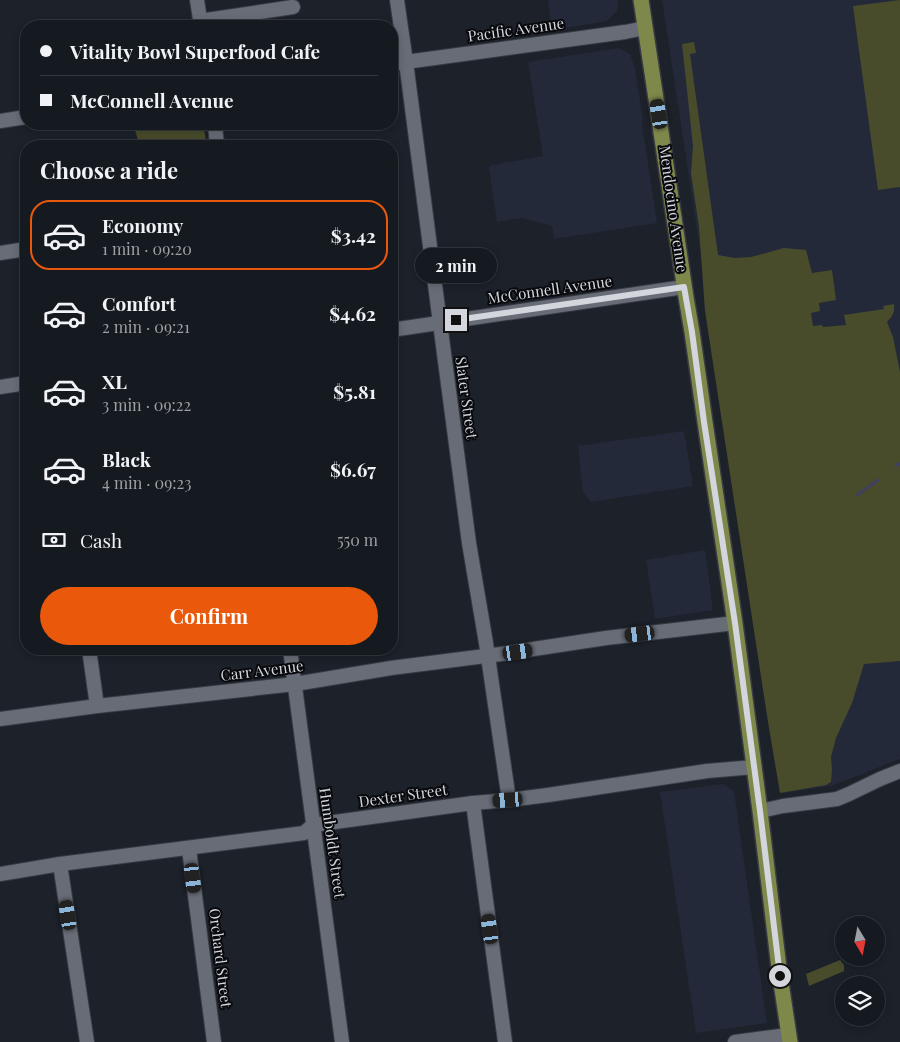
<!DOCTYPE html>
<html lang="en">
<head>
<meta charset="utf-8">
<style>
  :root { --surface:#151920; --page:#22262d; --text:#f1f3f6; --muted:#9da0a5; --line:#34383e; --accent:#ea580c }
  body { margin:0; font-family:"Playfair Display",serif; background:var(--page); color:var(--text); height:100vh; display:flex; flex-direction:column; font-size:19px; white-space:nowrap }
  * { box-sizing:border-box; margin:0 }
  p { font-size:16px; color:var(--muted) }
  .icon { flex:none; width:28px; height:28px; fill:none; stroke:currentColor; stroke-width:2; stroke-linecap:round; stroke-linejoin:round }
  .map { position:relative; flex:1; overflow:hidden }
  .side { position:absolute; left:20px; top:140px; width:378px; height:515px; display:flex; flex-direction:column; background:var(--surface); border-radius:20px; box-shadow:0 2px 8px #0003,0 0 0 1px var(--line) }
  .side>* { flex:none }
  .banner { position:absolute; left:20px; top:20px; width:378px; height:110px; border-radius:20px; box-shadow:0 2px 8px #0003,0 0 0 1px var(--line); display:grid; align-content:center; height:110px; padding:0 20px; background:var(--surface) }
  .needle { width:32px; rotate:170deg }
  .tools { position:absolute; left:835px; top:916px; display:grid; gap:10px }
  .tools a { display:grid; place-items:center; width:50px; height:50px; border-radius:50%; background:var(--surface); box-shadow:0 2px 8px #0003,0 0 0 1px var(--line); font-size:25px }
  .end { position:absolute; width:22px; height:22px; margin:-11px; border:6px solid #d3d6dc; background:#111; box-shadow:0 0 0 2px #111 }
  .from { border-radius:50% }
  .bubble { position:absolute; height:35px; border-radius:18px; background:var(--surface); box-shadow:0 2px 8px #0003,0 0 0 1px var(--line); font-size:16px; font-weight:700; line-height:35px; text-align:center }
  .car { position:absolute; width:15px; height:30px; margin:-15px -8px; border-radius:6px; box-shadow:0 0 4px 1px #0007; background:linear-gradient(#222 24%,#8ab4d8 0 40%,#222 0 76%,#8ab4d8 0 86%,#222 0) }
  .banner b { display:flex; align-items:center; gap:18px; height:48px; font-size:19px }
  .banner b+b { border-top:1px solid var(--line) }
  .banner i { width:12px; height:12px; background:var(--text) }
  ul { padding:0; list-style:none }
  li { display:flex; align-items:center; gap:15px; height:70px; margin:0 10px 8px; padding:0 10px; border:2px solid transparent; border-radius:20px }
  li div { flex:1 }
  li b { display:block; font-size:19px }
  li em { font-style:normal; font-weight:700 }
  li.selected { border-color:var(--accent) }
  li>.icon { width:45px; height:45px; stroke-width:1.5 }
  h2 { padding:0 20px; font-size:22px; line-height:60px }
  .pay { display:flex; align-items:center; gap:12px; height:55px; padding:0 20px; font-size:19px }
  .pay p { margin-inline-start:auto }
  .button { display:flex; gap:10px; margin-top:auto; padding:10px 20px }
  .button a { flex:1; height:58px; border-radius:30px; background:var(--accent); color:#fff; font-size:20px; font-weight:700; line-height:58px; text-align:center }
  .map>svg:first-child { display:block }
</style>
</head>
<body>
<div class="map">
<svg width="900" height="1042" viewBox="0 0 900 1042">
  <rect width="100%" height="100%" fill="#1c212a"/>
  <g fill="#232938">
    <polygon points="548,0 618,0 617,11 607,21 552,30"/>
    <polygon points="662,0 900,0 900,759 831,786 783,793"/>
    <polygon points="619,48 630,54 635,68 643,120 642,124 657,223 554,239 552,226 522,218 497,222 489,167 492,165 543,156 528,62"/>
    <polygon points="684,431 693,486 591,502 583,492 578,446"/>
    <polygon points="705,550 713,610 655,619 646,560"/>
    <polygon points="723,784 734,791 767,1023 696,1033 660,792"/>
  </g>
  <g fill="#484c2b">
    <polygon points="900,0 900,187 878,190 853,6"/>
    <path d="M 694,42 L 696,53 L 690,54 L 718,255 L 735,258 L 751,257 L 784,248 L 806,250 L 812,273 L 832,270 L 836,300 L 819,303 L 820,311 L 811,313 L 813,326 L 822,325 L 823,327 L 846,325 L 844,315 L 884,309 L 883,306 L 894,304 C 895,312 893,316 887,322 L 893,337 L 900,372 L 900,661 L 864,664 L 852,703 L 836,738 L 831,757 L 832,770 L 831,782 L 826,785 L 780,793 L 768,722 L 705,311 L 699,227 L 691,173 L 693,146 L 682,44 Z"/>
    <polygon points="133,124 203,124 207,146 140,146"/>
    <polygon points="840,960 844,965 844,971 809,986 806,974"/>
  </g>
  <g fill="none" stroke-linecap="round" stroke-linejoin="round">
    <g stroke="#3f415e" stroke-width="3">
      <polyline points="896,466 900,463"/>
      <polyline points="857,495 878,480"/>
    </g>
    <defs>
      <g id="minor">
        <polyline points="197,0 201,26"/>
        <polyline points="397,0 406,62 440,323 469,543 486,643 509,800"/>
        <polyline points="200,21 293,7"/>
        <polyline points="391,64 625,32 645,28"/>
        <polyline points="0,121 26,117"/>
        <polyline points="215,124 217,146"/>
        <polyline points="0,253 26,249"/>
        <polyline points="391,330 684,287"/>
        <polyline points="0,387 26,383"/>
        <polyline points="89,649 97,706"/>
        <polyline points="290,649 342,1042"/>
        <polyline points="0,719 97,706 295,684 391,668 501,654 606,638 735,623"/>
        <polyline points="473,803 505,1042"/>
        <polyline points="760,811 783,806 837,799 849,794 880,779 900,771"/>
        <polyline points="189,849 214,1042"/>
        <polyline points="60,864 87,1042"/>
        <polyline points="0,874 60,864 304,833 313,825 473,803 509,800 548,795 707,771 754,767"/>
        <polyline points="735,1042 788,1035"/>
      </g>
      <polyline id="major" points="641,0 686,297 692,332 705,422 735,623 760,811 780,976 790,1042"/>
    </defs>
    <use href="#minor" stroke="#383b42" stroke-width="16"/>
    <use href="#major" stroke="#383b42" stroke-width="18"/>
    <use href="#minor" stroke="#676c77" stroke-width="14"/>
    <use href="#major" stroke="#7f884b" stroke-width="15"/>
  </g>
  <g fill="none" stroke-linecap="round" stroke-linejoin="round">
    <polyline stroke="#d3d6dc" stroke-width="6" points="456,320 684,287 692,332 704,422 735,623 760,811 780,976"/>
  </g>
  <g text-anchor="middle" stroke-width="4" stroke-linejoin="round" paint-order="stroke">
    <g font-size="15" fill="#d3d6dc" stroke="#090a0e">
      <text transform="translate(516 30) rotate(-8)" y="5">Pacific Avenue</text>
      <text transform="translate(673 209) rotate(82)" y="5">Mendocino Avenue</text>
      <text transform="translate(550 290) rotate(-8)" y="5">McConnell Avenue</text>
      <text transform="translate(466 398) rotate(82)" y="5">Slater Street</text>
      <text transform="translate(262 671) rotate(-7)" y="5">Carr Avenue</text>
      <text transform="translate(403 796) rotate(-8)" y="5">Dexter Street</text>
      <text transform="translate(332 843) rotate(82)" y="5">Humboldt Street</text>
      <text transform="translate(220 958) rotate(83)" y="5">Orchard Street</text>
    </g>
  </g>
</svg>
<div class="tools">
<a><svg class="needle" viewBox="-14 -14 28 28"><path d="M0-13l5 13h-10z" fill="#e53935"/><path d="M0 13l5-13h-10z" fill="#9da0a5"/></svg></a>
<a><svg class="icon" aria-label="layers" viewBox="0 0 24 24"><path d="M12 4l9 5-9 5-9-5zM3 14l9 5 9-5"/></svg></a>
</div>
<i class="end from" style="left:780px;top:976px"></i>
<i class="end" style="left:456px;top:320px"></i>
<div class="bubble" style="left:415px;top:248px;width:82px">2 min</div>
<i class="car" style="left:659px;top:114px;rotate:351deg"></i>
<i class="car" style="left:640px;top:634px;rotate:263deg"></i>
<i class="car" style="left:518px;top:652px;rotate:82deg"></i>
<i class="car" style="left:508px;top:800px;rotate:266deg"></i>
<i class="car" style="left:193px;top:878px;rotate:173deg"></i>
<i class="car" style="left:68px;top:915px;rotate:351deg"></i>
<i class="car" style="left:490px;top:929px;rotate:352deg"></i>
<div class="banner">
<b><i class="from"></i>Vitality Bowl Superfood Cafe</b>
<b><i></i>McConnell Avenue</b>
</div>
<section class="side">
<h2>Choose a ride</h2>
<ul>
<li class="selected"><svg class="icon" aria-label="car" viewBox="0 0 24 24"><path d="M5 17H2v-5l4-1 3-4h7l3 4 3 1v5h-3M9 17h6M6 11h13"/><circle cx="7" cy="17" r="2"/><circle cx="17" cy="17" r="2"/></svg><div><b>Economy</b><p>1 min · 09:20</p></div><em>$3.42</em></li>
<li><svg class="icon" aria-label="car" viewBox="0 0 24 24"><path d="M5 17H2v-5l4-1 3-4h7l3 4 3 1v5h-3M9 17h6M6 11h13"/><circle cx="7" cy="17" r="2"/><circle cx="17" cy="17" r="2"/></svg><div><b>Comfort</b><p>2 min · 09:21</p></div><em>$4.62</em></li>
<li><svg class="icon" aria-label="car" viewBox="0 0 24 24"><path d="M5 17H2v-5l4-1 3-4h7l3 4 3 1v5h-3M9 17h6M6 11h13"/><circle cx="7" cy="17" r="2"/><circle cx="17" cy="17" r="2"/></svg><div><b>XL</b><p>3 min · 09:22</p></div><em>$5.81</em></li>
<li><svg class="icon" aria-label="car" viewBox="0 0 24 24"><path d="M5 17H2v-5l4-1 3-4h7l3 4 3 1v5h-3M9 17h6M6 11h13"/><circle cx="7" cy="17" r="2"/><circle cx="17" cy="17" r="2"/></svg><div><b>Black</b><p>4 min · 09:23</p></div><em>$6.67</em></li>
</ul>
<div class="pay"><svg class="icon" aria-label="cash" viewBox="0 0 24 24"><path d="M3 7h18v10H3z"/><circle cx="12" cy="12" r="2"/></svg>Cash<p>550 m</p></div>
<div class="button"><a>Confirm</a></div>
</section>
</div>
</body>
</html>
